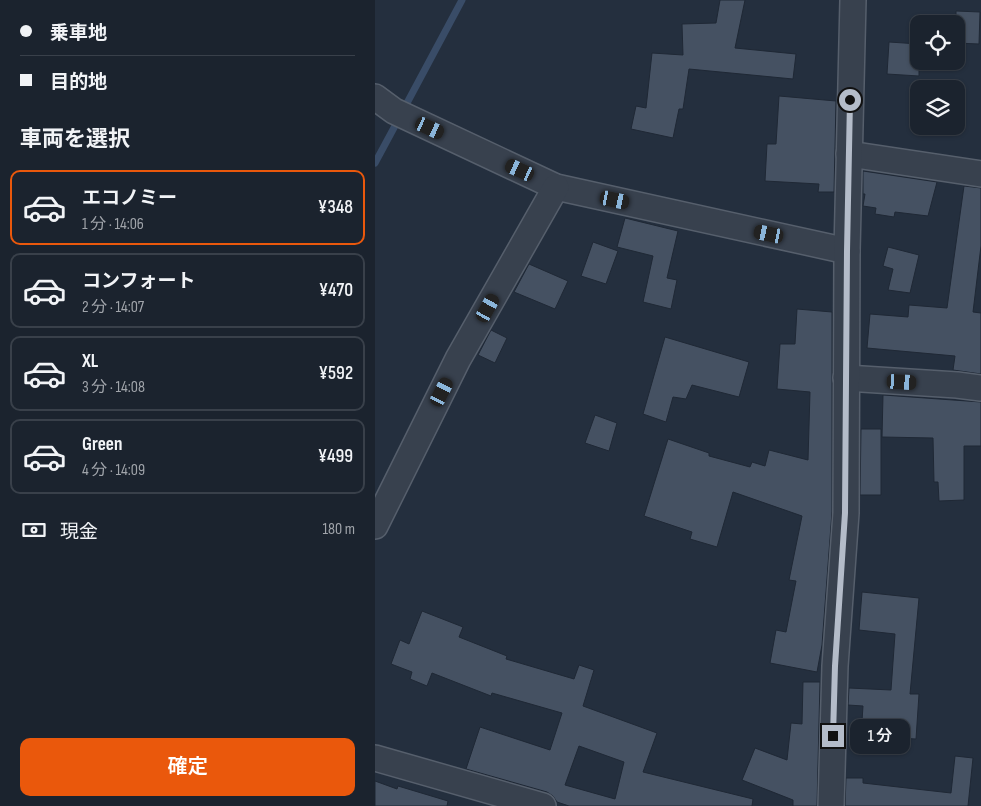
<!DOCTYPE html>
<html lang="ja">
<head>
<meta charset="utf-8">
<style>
  :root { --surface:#1b232e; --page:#282f3a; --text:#f1f3f6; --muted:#a0a4aa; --line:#39404a; --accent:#ea580c }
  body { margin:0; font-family:"Sofia Sans Condensed","Noto Sans JP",sans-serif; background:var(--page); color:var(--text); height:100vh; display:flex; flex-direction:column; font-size:19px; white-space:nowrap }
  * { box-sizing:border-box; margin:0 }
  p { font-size:16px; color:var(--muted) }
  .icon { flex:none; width:28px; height:28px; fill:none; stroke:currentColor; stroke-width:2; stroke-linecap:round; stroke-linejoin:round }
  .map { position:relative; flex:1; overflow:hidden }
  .sheet { display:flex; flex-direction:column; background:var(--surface); width:375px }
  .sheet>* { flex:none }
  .guide { display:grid; align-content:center; height:110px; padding:0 20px; background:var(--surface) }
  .controls { position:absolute; left:535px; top:15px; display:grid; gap:10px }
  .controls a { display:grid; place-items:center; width:55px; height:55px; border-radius:10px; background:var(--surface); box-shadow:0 1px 4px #0004,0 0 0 1px var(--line); font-size:25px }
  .end { position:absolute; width:22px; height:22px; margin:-11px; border:6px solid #b4bcc9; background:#111; box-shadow:0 0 0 2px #111 }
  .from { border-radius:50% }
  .bubble { position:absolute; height:35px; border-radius:10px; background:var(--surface); box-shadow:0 1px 4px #0004,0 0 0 1px var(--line); font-size:16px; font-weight:600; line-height:35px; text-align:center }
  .car { position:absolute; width:15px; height:30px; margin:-15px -8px; border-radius:6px; box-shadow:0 0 4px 1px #0007; background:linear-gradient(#222 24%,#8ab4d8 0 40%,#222 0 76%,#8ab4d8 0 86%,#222 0) }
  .guide b { display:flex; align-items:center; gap:18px; height:48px; font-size:19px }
  .guide b+b { border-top:1px solid var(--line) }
  .guide i { width:12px; height:12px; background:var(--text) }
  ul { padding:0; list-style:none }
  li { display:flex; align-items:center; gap:15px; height:75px; margin:0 10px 8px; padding:0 10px; border:2px solid var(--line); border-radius:10px }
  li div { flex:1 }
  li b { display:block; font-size:19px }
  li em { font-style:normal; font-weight:600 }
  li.current { border-color:var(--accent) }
  li>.icon { width:45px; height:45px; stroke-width:1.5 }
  h2 { padding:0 20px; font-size:22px; line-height:60px }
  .pay { display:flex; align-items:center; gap:12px; height:55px; padding:0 20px; font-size:19px }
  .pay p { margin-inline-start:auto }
  .button { display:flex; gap:10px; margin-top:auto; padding:10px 20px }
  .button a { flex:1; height:58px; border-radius:10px; background:var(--accent); color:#fff; font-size:20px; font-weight:600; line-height:58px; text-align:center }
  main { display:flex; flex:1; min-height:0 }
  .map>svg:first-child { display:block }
</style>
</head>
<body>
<main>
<section class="sheet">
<div class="guide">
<b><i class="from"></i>乗車地</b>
<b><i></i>目的地</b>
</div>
<h2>車両を選択</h2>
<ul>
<li class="current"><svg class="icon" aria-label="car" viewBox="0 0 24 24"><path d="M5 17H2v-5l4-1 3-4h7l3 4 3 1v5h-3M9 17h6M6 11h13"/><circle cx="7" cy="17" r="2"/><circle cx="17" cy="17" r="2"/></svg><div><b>エコノミー</b><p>1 分 · 14:06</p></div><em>¥348</em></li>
<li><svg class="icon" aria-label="car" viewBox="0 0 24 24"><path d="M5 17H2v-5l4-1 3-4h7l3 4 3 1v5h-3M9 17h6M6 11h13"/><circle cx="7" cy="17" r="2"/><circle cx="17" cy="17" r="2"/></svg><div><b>コンフォート</b><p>2 分 · 14:07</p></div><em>¥470</em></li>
<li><svg class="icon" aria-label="car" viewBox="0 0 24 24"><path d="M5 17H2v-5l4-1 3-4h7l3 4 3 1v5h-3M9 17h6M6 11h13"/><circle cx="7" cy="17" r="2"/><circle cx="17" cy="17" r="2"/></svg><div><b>XL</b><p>3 分 · 14:08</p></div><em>¥592</em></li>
<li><svg class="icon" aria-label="car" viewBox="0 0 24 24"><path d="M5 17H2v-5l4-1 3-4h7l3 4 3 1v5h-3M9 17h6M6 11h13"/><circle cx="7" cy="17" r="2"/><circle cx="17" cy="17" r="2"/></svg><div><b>Green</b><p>4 分 · 14:09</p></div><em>¥499</em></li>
</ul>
<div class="pay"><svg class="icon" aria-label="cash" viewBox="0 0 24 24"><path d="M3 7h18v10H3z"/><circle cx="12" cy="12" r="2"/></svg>現金<p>180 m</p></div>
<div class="button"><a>確定</a></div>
</section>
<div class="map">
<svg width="606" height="806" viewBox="0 0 606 806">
  <rect width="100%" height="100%" fill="#242f3e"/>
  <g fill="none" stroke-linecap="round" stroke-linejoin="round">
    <g stroke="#394c67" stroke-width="7">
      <polyline points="32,103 87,0"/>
      <polyline points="0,163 21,124"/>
    </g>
  </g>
  <g fill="#455162" stroke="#1f2835" fill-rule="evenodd">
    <polygon points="345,0 370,0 360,48 421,54 418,79 314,69 308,109 304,109 298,138 256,129 261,106 271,108 277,53 308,55 307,24 341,23"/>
    <polygon points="581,11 605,12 604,44 581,43"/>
    <polygon points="514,42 544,44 544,76 512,74"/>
    <polygon points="404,96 461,101 459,192 443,192 444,184 390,181 392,144 401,144"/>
    <polygon points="488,171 562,182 553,216 520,212 519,217 500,214 501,208 488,206 490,194 488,194"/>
    <polygon points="589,186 606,188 606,246 598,312 606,313 606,374 578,370 580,356 492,348 495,314 533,317 534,305 572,308"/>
    <polygon points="250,218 303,231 292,278 302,280 296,309 268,302 278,256 242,247"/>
    <polygon points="218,242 243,251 231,284 206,276"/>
    <polygon points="513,247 544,255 535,293 513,290 518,269 508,266"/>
    <polygon points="154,264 193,281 180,309 139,292"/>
    <polygon points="422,309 457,312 457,512 447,645 442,672 395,663 401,630 411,632 421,581 414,580 427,516 358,492 342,547 315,539 317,532 269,516 293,439 334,453 334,456 375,467 377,462 390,466 394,450 433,460 435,392 402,389 405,344 420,344"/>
    <polygon points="116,330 132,338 120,363 103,355"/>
    <polygon points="290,337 374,362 364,397 317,385 311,399 298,397 291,422 268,414"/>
    <polygon points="508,395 606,402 606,446 589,446 589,500 564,501 563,482 559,482 558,438 507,437"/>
    <polygon points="220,415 242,423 234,451 210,443"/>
    <polygon points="486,429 506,429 506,495 485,495"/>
    <polygon points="487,592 544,598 535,694 544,694 541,739 486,736 488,706 473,705 474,688 516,690 520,634 484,630"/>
    <path d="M 47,611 L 88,627 L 84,637 L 132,656 L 131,659 L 199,679 L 204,665 L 219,670 L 208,706 L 282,733 L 268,772 L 378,799 L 377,806 L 194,806 L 182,802 L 178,796 L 172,792 L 91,769 L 105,727 L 175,750 L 187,713 L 117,693 L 116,696 L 57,673 L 52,686 L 35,679 L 37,672 L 16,664 L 25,640 L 34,644 ZM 204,746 L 249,762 L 240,799 L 190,785 Z"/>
    <polygon points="428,682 445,682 442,806 418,806 418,800 367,780 380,748 412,760 416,723 427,724"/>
    <polygon points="580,756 598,758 593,806 470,806 471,778 488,778 488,783 576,793"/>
    <polygon points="0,781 22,789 23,786 73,801 72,806 0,806"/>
  </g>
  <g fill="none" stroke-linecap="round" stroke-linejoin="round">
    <defs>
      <g id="minor">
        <polyline points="0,97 19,111 181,187 472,251"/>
        <polyline points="474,154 606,174"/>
        <polyline points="471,378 582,385 606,388"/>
        <polyline points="0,526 83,359 181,187"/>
        <polyline points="0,758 168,806"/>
        <polyline points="456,806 460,666 471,513 472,251 478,0"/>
      </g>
    </defs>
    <use href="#minor" stroke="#565f6c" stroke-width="28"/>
    <use href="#minor" stroke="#38414e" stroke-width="25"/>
  </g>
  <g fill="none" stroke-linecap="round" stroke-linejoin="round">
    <polyline stroke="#b4bcc9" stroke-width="6" points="458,736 460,666 470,513 472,251 475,100"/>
  </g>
</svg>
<div class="controls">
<a><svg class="icon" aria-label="locate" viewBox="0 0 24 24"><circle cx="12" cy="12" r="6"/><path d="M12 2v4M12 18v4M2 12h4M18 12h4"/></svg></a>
<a><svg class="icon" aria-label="layers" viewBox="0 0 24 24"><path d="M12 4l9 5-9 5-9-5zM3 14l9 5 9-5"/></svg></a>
</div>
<i class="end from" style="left:475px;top:100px"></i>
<i class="end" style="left:458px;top:736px"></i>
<div class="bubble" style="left:475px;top:719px;width:60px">1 分</div>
<i class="car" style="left:55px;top:128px;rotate:115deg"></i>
<i class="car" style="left:145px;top:170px;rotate:295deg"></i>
<i class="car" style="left:240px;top:200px;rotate:102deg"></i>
<i class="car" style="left:394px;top:234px;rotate:282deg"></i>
<i class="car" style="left:113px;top:308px;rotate:29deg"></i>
<i class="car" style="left:527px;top:382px;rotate:93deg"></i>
<i class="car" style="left:67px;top:392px;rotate:27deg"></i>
</div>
</main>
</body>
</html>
